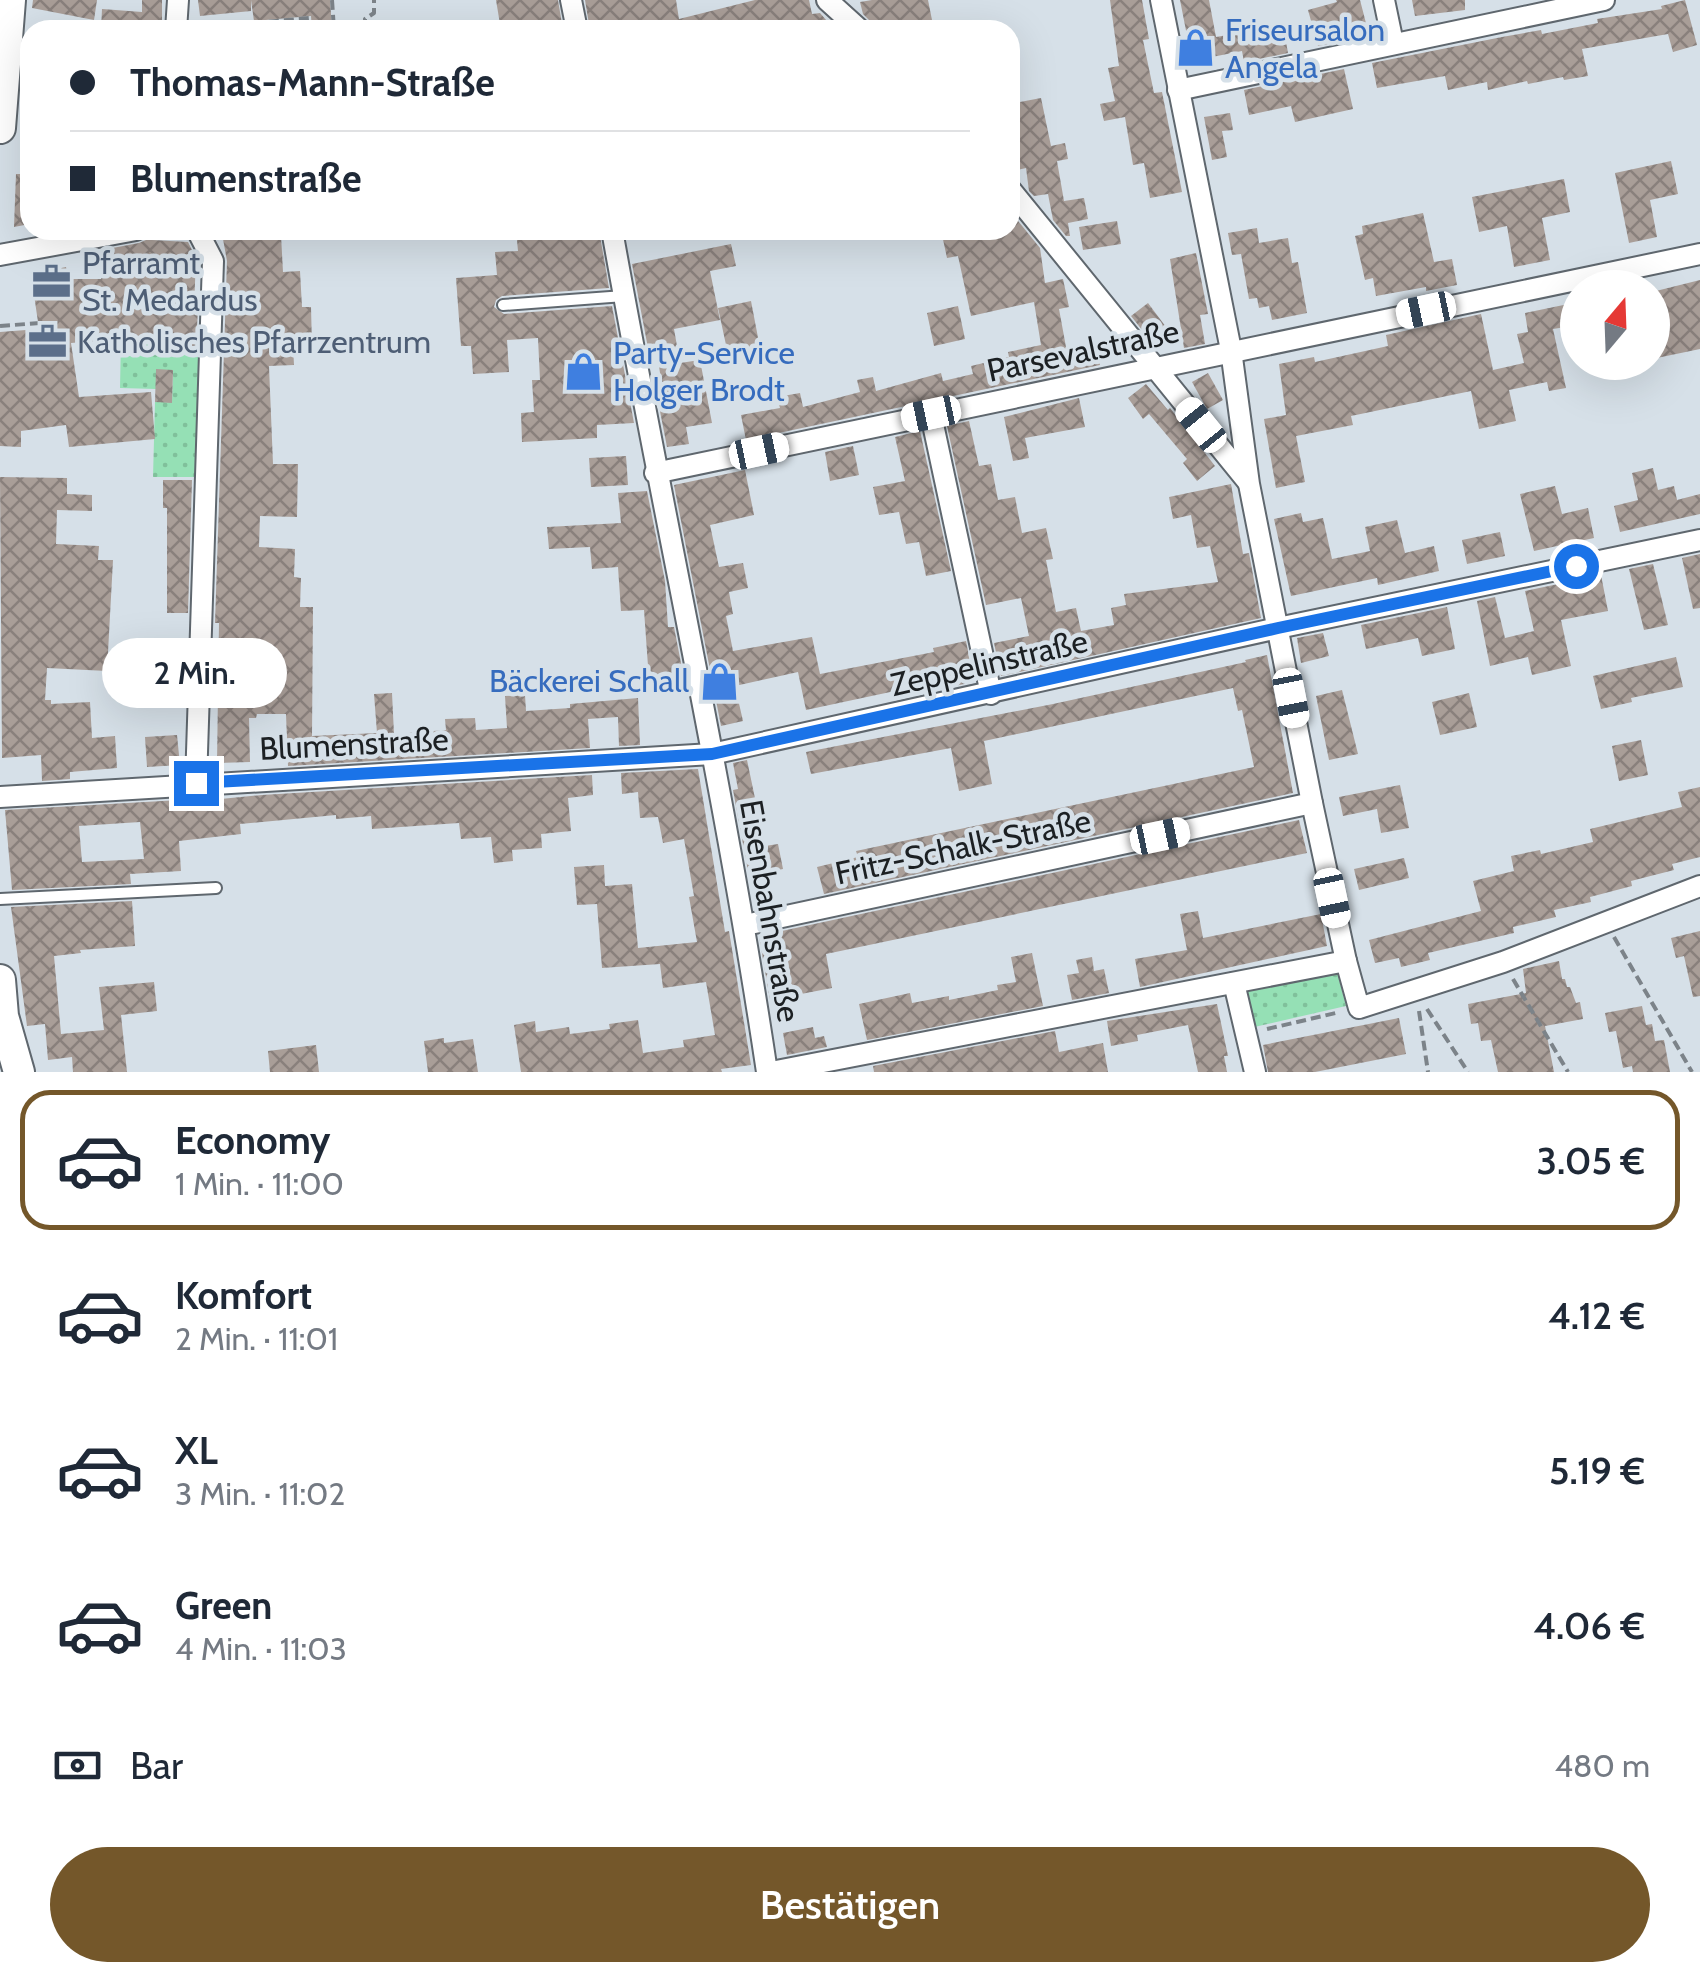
<!DOCTYPE html>
<html lang="de">
<head>
<meta charset="utf-8">
<style>
  :root { --surface:#fff; --page:#f6f6f7; --text:#1f2937; --muted:#747a83; --line:#e0e1e3; --accent:#74572a }
  body { margin:0; font-family:Cabin,sans-serif; background:var(--page); color:var(--text); height:100vh; display:flex; flex-direction:column; font-size:38px; white-space:nowrap }
  * { box-sizing:border-box; margin:0 }
  p { font-size:32px; color:var(--muted) }
  .icon { flex:none; width:55px; height:55px; fill:none; stroke:currentColor; stroke-width:2; stroke-linecap:round; stroke-linejoin:round }
  .map { position:relative; height:1072px; overflow:hidden }
  .drawer { display:flex; flex-direction:column; background:var(--surface); flex:1 }
  .drawer>* { flex:none }
  .top-card { position:absolute; left:20px; top:20px; width:1000px; height:220px; border-radius:30px; box-shadow:0 10px 40px #0002; display:grid; align-content:center; height:220px; padding:0 50px; background:var(--surface) }
  .needle { width:65px; rotate:19deg }
  .tools { position:absolute; left:1560px; top:270px; display:grid; gap:20px }
  .tools a { display:grid; place-items:center; width:110px; height:110px; border-radius:50%; background:var(--surface); box-shadow:0 10px 40px #0002; font-size:50px }
  .end { position:absolute; width:45px; height:45px; margin:-22px; border:12px solid #1a73e8; background:#fff; box-shadow:0 0 0 5px #fff }
  .from { border-radius:50% }
  .bubble { position:absolute; height:70px; border-radius:35px; background:var(--surface); box-shadow:0 10px 40px #0002; font-size:32px; font-weight:600; line-height:70px; text-align:center }
  .car { position:absolute; width:30px; height:60px; margin:-30px -15px; border-radius:12px; box-shadow:0 0 8px 2px #0007; background:linear-gradient(#fff 24%,#345 0 40%,#fff 0 76%,#345 0 86%,#fff 0) }
  .top-card b { display:flex; align-items:center; gap:35px; height:95px; font-size:38px }
  .top-card b+b { border-top:2px solid var(--line) }
  .top-card i { width:25px; height:25px; background:var(--text) }
  ul { padding:18px 0 0; list-style:none }
  li { display:flex; align-items:center; gap:30px; height:140px; margin:0 20px 15px; padding:0 30px; border:5px solid transparent; border-radius:30px }
  li div { flex:1 }
  li b { display:block; font-size:38px }
  li em { font-style:normal; font-weight:600 }
  li.current { border-color:var(--accent) }
  li>.icon { width:90px; height:90px; stroke-width:1.5 }
  .pay { display:flex; align-items:center; gap:25px; height:110px; padding:0 50px; font-size:38px }
  .pay p { margin-inline-start:auto }
  .action { display:flex; gap:20px; margin-top:auto; padding:20px 50px }
  .action a { flex:1; height:115px; border-radius:60px; background:var(--accent); color:#fff; font-size:40px; font-weight:600; line-height:115px; text-align:center }
  .map>svg:first-child { display:block }
</style>
</head>
<body>
<div class="map">
<svg width="1700" height="1072" viewBox="0 0 1700 1072">
  <defs>
    <pattern id="green-dots" width="8" height="8" patternUnits="userSpaceOnUse" patternTransform="scale(2.5)"><rect width="8" height="8" fill="#95e0b5"/><path d="M2 2h.1M6 6h.1" fill="none" stroke="#80c09b" stroke-width="1.8" stroke-linecap="round"/></pattern>
    <pattern id="building-cross-hatch" width="8" height="8" patternUnits="userSpaceOnUse" patternTransform="scale(2.5)"><rect width="8" height="8" fill="#a99e98"/><path d="M0 0l8 8M0 8l8-8" fill="none" stroke="#89807c"/></pattern>
  </defs>
  <rect width="100%" height="100%" fill="#d6e0e8"/>
  <g fill="url(#green-dots)">
    <polygon points="121,338 164,339 164,345 202,347 200,477 153,477 155,402 172,402 173,370 157,370 156,389 120,388"/>
    <polygon points="1336,968 1346,1006 1250,1028 1239,986"/>
  </g>
  <g fill="url(#building-cross-hatch)" fill-rule="evenodd">
    <polygon points="33,0 97,0 94,20 32,8"/>
    <polygon points="142,0 162,0 162,30 101,30 102,9 142,12"/>
    <polygon points="198,0 251,0 251,11 200,16"/>
    <polygon points="251,0 330,0 332,28 312,30 311,16 254,21"/>
    <polygon points="496,0 558,0 563,30 501,30"/>
    <polygon points="585,0 676,0 679,19 755,0 809,0 812,14 820,13 833,28 590,30"/>
    <polygon points="872,0 928,0 934,30 879,30 863,14 860,2"/>
    <polygon points="1110,0 1142,0 1149,39 1143,40 1154,93 1162,92 1182,192 1150,198 1144,163 1133,165 1125,117 1104,121 1100,104 1115,101 1108,68 1119,66"/>
    <polygon points="1180,0 1209,0 1216,37 1283,25 1288,53 1244,62 1242,51 1192,61"/>
    <polygon points="1336,0 1360,0 1367,27 1337,35 1338,42 1318,46 1308,10 1337,2"/>
    <polygon points="1412,0 1465,0 1465,10 1415,16"/>
    <polygon points="1685,0 1697,45 1673,52 1668,34 1582,49 1588,76 1564,80 1563,77 1528,84 1527,81 1488,90 1487,82 1448,90 1445,76 1377,88 1372,63 1502,37 1541,30 1542,34 1598,23 1597,19 1662,9 1661,6"/>
    <polygon points="1344,69 1353,109 1295,122 1291,106 1249,115 1244,90"/>
    <polygon points="1041,98 1051,146 1065,143 1068,159 1057,161 1064,201 1084,198 1088,219 1068,223 1070,236 1066,236 1053,220 1048,194 1034,196 1029,191 1026,168 1012,171 1010,159 1010,104"/>
    <polygon points="1230,113 1233,130 1222,131 1227,157 1212,160 1204,117"/>
    <polygon points="1671,161 1678,194 1650,200 1657,237 1629,243 1615,173"/>
    <polygon points="16,174 30,174 30,224 14,227"/>
    <polygon points="1564,179 1570,212 1542,218 1550,260 1514,267 1507,226 1479,232 1472,197"/>
    <polygon points="1010,211 1040,248 1045,283 1063,279 1069,307 1059,309 1066,347 1096,341 1100,365 746,440 741,415 780,408 777,397 800,393 803,407 860,392 857,380 873,377 876,391 941,373 943,381 973,374 971,366 1009,357 1008,352 1041,345 1034,302 971,316 958,256 947,258 941,230 1010,230"/>
    <polygon points="1423,213 1434,262 1452,259 1457,285 1426,291 1426,287 1376,296 1373,278 1365,280 1355,236 1363,234 1362,226"/>
    <polygon points="1117,221 1121,244 1083,250 1079,227"/>
    <polygon points="1257,228 1259,243 1288,238 1292,263 1298,262 1307,313 1272,320 1269,306 1259,308 1257,298 1249,299 1241,254 1232,255 1228,233"/>
    <polygon points="149,230 152,240 188,242 196,258 194,308 198,308 196,347 163,345 164,339 108,337 109,340 71,343 79,397 151,392 155,439 69,447 66,425 21,431 21,447 0,446 0,332 39,329 31,274 66,267 68,279 101,279 102,250 139,243 146,240"/>
    <polygon points="516,230 599,230 609,288 502,296 496,300 494,307 504,314 612,306 634,423 597,425 597,438 522,442 521,413 534,412 532,380 540,380 538,338 507,340 509,372 473,374 471,346 461,346 456,278 497,275 495,252 518,251"/>
    <path d="M 281,235 L 283,272 L 300,271 L 302,307 L 311,307 L 312,346 L 293,346 L 294,365 L 269,366 L 273,464 L 298,464 L 297,517 L 260,516 L 259,547 L 295,549 L 294,577 L 301,578 L 300,607 L 313,607 L 312,736 L 377,733 L 374,694 L 392,693 L 394,734 L 446,730 L 445,719 L 475,718 L 476,730 L 507,728 L 505,696 L 525,695 L 526,711 L 570,708 L 570,704 L 638,698 L 640,745 L 619,746 L 618,717 L 588,719 L 590,748 L 288,766 L 286,714 L 257,714 L 256,718 L 249,718 L 250,762 L 217,763 L 219,623 L 215,623 L 227,261 L 223,239 ZM 239,659 L 283,661 L 282,690 L 238,689 Z"/>
    <polygon points="731,244 736,266 710,271 720,320 674,329 680,363 700,360 712,423 686,427 689,444 667,447 658,401 664,400 656,346 648,348 632,264"/>
    <polygon points="1196,253 1208,314 1200,315 1205,344 1184,348 1170,259"/>
    <polygon points="1700,280 1700,349 1652,359 1652,292"/>
    <polygon points="751,301 760,348 728,354 718,308"/>
    <polygon points="1578,302 1578,325 1553,329 1566,388 1549,391 1547,382 1509,390 1516,421 1479,429 1471,391 1351,416 1353,425 1296,436 1305,482 1276,488 1264,419 1286,415 1279,364 1314,357 1315,362 1388,346 1386,335 1481,314 1493,370 1524,363 1517,334 1528,332 1525,313"/>
    <polygon points="1148,303 1166,327 1150,340 1131,316"/>
    <polygon points="958,306 965,339 934,346 927,313"/>
    <polygon points="156,369 173,370 172,403 155,402"/>
    <polygon points="1208,373 1223,400 1207,409 1192,382"/>
    <polygon points="1146,384 1168,410 1170,408 1215,466 1197,481 1183,463 1187,459 1149,414 1143,419 1128,398"/>
    <polygon points="1079,398 1085,427 1025,438 1029,458 1013,461 1004,417"/>
    <polygon points="969,421 979,466 991,464 998,500 1015,497 1022,533 1046,528 1053,559 1046,560 1056,612 1076,608 1081,631 1114,625 1111,608 1126,605 1124,594 1218,582 1210,546 1197,548 1191,515 1173,519 1169,497 1231,484 1243,554 1249,553 1261,618 1001,676 994,643 1029,636 1021,598 986,605 947,426"/>
    <polygon points="920,431 951,571 926,576 919,542 906,544 899,512 879,515 873,487 905,481 895,437"/>
    <polygon points="853,446 859,475 830,481 825,452"/>
    <polygon points="626,456 628,485 591,487 589,458"/>
    <polygon points="1653,468 1658,490 1674,486 1677,500 1700,494 1700,514 1620,532 1614,506 1638,500 1632,473"/>
    <polygon points="745,470 754,515 710,525 719,567 743,563 748,588 729,592 733,614 726,616 733,651 812,637 820,674 934,652 933,648 966,641 974,682 940,689 940,685 910,691 909,688 806,710 798,672 735,686 743,721 721,726 674,485"/>
    <polygon points="0,477 67,478 67,494 92,495 92,511 57,510 56,544 99,546 98,560 113,560 107,671 47,668 45,700 51,700 51,704 90,702 92,738 115,736 117,768 70,772 70,779 42,781 41,755 2,758"/>
    <polygon points="163,480 192,480 188,613 167,613 167,508 163,508"/>
    <polygon points="1555,486 1562,514 1588,508 1594,538 1534,551 1520,494"/>
    <polygon points="647,491 665,581 668,627 674,627 686,689 647,695 643,667 648,666 644,610 621,611 618,567 592,569 590,547 549,549 547,527 621,523 618,493"/>
    <polygon points="1301,513 1303,522 1323,518 1332,559 1370,551 1365,527 1397,520 1405,553 1434,546 1439,571 1378,585 1377,578 1291,596 1274,519"/>
    <polygon points="1500,532 1505,556 1467,564 1462,540"/>
    <polygon points="1700,554 1700,608 1693,609 1682,558"/>
    <polygon points="1653,564 1668,625 1644,630 1629,569"/>
    <polygon points="1601,575 1608,611 1561,620 1571,666 1532,675 1528,657 1490,666 1477,601 1495,597 1505,638 1534,631 1525,591"/>
    <polygon points="1447,607 1455,649 1422,656 1418,638 1366,649 1361,625"/>
    <polygon points="1323,633 1329,656 1301,663 1297,638"/>
    <polygon points="1267,655 1293,793 824,894 817,867 858,857 856,851 1254,767 1242,710 1238,711 1233,688 984,741 992,784 959,791 951,748 811,774 806,752 1053,704 1246,662 1245,660"/>
    <polygon points="1676,657 1683,687 1631,698 1632,702 1601,709 1593,676"/>
    <polygon points="1342,690 1358,754 1329,760 1316,696"/>
    <polygon points="1469,693 1477,727 1440,735 1432,702"/>
    <polygon points="177,735 180,765 147,767 145,737"/>
    <polygon points="1641,740 1648,775 1619,781 1612,746"/>
    <polygon points="747,760 765,846 778,844 783,869 749,876 733,790 738,789 733,763"/>
    <polygon points="698,769 725,932 729,931 751,1065 721,1069 722,1072 521,1072 514,1025 535,1021 536,1032 569,1027 570,1034 610,1029 609,1024 638,1020 643,1053 684,1047 683,1040 715,1035 706,982 663,988 660,964 602,968 597,904 577,905 574,867 604,865 605,886 632,884 638,948 697,942 689,897 694,896 684,839 663,843 658,817 640,818 638,792 622,794 621,773"/>
    <path d="M 592,775 L 593,795 L 568,798 L 571,831 L 541,834 L 542,848 L 512,850 L 513,861 L 494,863 L 491,837 L 461,839 L 459,823 L 372,829 L 371,816 L 336,819 L 336,815 L 240,824 L 241,834 L 179,841 L 181,871 L 130,874 L 131,884 L 12,890 L 5,810 L 180,800 L 180,803 L 262,795 ZM 140,822 L 144,859 L 82,862 L 79,826 Z"/>
    <polygon points="1400,785 1409,828 1381,833 1377,809 1343,816 1339,797"/>
    <polygon points="1700,787 1700,857 1672,864 1674,870 1631,881 1632,886 1590,897 1591,902 1554,910 1556,917 1513,927 1514,933 1428,953 1430,960 1401,967 1399,958 1375,963 1369,940 1481,911 1473,881 1514,871 1511,856 1540,850 1541,854 1593,842 1590,829 1682,807 1678,792"/>
    <polygon points="1299,820 1307,853 826,954 832,988 770,1000 759,936"/>
    <polygon points="1404,858 1409,878 1359,890 1354,869"/>
    <polygon points="132,901 135,946 80,950 81,953 54,956 61,1034 104,1030 99,987 154,982 157,1011 121,1015 127,1072 73,1072 72,1057 48,1060 45,1024 27,1026 11,907"/>
    <polygon points="1198,911 1203,938 1321,914 1327,946 1140,987 1135,959 1187,950 1180,914"/>
    <polygon points="1700,931 1700,996 1693,997 1684,956 1676,958 1671,938"/>
    <polygon points="1032,953 1043,1006 867,1040 859,1004 910,993 912,1003 949,996 949,1000 998,990 997,985 1016,982 1011,957"/>
    <polygon points="1092,957 1094,971 1104,969 1109,993 1072,1000 1067,975 1079,973 1076,960"/>
    <polygon points="1559,961 1562,979 1565,979 1567,987 1570,987 1576,1003 1580,1002 1583,1019 1545,1026 1554,1072 1498,1072 1491,1040 1481,1041 1478,1023 1471,1024 1468,1004 1526,993 1523,969"/>
    <polygon points="1217,1004 1228,1056 1224,1056 1227,1072 1198,1072 1188,1025 1137,1035 1138,1041 1111,1046 1107,1021"/>
    <polygon points="1642,1006 1646,1025 1652,1024 1655,1041 1664,1040 1670,1072 1633,1072 1632,1066 1623,1068 1616,1031 1609,1032 1605,1013"/>
    <polygon points="1399,1018 1406,1054 1315,1072 1268,1072 1263,1045"/>
    <polygon points="813,1027 815,1038 824,1036 827,1047 787,1055 783,1033"/>
    <polygon points="1055,1031 1059,1052 1103,1043 1108,1072 874,1072 873,1066"/>
    <polygon points="444,1038 444,1043 473,1039 478,1072 428,1072 424,1041"/>
    <polygon points="316,1045 319,1072 270,1072 268,1051"/>
  </g>
  <g fill="none" stroke-linecap="round" stroke-linejoin="round">
    <defs>
      <g id="lane">
        <polyline points="503,305 624,296"/>
        <polyline points="0,899 216,888"/>
      </g>
      <g id="street">
        <polyline points="571,0 577,30"/>
        <polyline points="827,0 860,30"/>
        <polyline points="1161,0 1231,350 1249,484 1312,803 1346,961 1359,1008 1503,962 1700,886"/>
        <polyline points="1384,0 1393,43"/>
        <polyline points="176,30 178,0"/>
        <polyline points="1178,90 1604,0"/>
        <polyline points="1010,189 1248,482"/>
        <path d="M 612,230 C 662,511 725,790 767,1072"/>
        <polyline points="0,255 136,230"/>
        <polyline points="931,415 991,694"/>
        <polyline points="655,473 1700,254"/>
        <polyline points="196,783 213,261 197,230"/>
        <polyline points="0,797 712,754 1278,628 1700,540"/>
        <polyline points="745,925 1312,803"/>
        <polyline points="1234,983 1255,1072"/>
        <polyline points="771,1072 1346,961"/>
      </g>
      <g id="secondary">
        <polyline points="0,128 10,0"/>
        <polyline points="0,980 3,1016 19,1072"/>
      </g>
    </defs>
    <use href="#lane" stroke="#5f676e" stroke-width="14"/>
    <use href="#street" stroke="#5f676e" stroke-width="24"/>
    <use href="#secondary" stroke="#5f676e" stroke-width="34"/>
    <g stroke="#7c8389" stroke-width="4" stroke-dasharray="10 5" stroke-linecap="butt">
      <polyline points="332,0 334,30"/>
      <polyline points="254,23 309,18 310,30"/>
      <polyline points="334,30 365,27 365,19 374,13 374,0"/>
      <polyline points="0,326 40,323 41,329"/>
      <polyline points="1614,937 1692,1072"/>
      <polyline points="1513,979 1568,1072"/>
      <polyline points="1427,1009 1468,1072"/>
      <polyline points="1419,1011 1428,1072"/>
      <polyline points="1267,1029 1340,1012"/>
    </g>
    <use href="#lane" stroke="#fff" stroke-width="10"/>
    <use href="#street" stroke="#fff" stroke-width="20"/>
    <use href="#secondary" stroke="#fff" stroke-width="30"/>
  </g>
  <g fill="none" stroke-linecap="round" stroke-linejoin="round">
    <polyline stroke="#1a73e8" stroke-width="12" points="196,783 712,754 1278,628 1576,566"/>
  </g>
  <defs>
    <symbol id="shop-bare" viewBox="-9 -9 18 18"><path d="M-5-2.5h2.3a2.7 3.5 0 0 1 5.4 0H5L5.5 6h-11ZM-1.5-2.5h3a1.5 2.3 0 0 0-3 0Z" fill="#3f7fe0" stroke="#d6e0e8" stroke-width="2.5" paint-order="stroke"/></symbol>
    <symbol id="office-bare" viewBox="-9 -9 18 18"><path d="M-6-3h4V-5.5h4V-3h4V5H-6ZM-1-4.5V-3h2v-1.5ZM-6 0V1H6V0Z" fill="#5c6f8a" stroke="#d6e0e8" stroke-width="2.5" paint-order="stroke"/></symbol>
  </defs>
  <g fill-rule="evenodd">
    <use href="#shop-bare" x="1168" y="20" width="55" height="55"/>
    <use href="#office-bare" x="24" y="254" width="55" height="55"/>
    <use href="#office-bare" x="20" y="314" width="55" height="55"/>
    <use href="#shop-bare" x="556" y="344" width="55" height="55"/>
    <use href="#shop-bare" x="692" y="654" width="55" height="55"/>
  </g>
  <g text-anchor="middle" stroke-width="9" stroke-linejoin="round" paint-order="stroke">
    <g font-size="32" fill="#366cbe" stroke="#d6e0e8" text-anchor="start">
      <text x="1225" y="41">Friseursalon<tspan x="1225" dy="37">Angela</tspan></text>
      <text x="613" y="364">Party-Service<tspan x="613" dy="37">Holger Brodt</tspan></text>
      <text x="689" y="692" text-anchor="end">Bäckerei Schall</text>
    </g>
    <g font-size="32" fill="#4e5e75" stroke="#d6e0e8" text-anchor="start">
      <text x="82" y="274">Pfarramt<tspan x="82" dy="37">St. Medardus</tspan></text>
      <text x="77" y="353">Katholisches Pfarrzentrum</text>
    </g>
    <g font-size="32" fill="#1c2023" stroke="#d6e0e8">
      <text transform="translate(1083 351) rotate(-12)" y="11">Parsevalstraße</text>
      <text transform="translate(989 663) rotate(-13)" y="11">Zeppelinstraße</text>
      <text transform="translate(354 744) rotate(-3)" y="11">Blumenstraße</text>
      <text transform="translate(963 847) rotate(-12)" y="11">Fritz-Schalk-Straße</text>
      <text transform="translate(770 911) rotate(80)" y="11">Eisenbahnstraße</text>
    </g>
  </g>
</svg>
<div class="tools">
<a><svg class="needle" viewBox="-14 -14 28 28"><path d="M0-13l5 13h-10z" fill="#e53935"/><path d="M0 13l5-13h-10z" fill="#747a83"/></svg></a>
</div>
<i class="end from" style="left:1576px;top:566px"></i>
<i class="end" style="left:196px;top:783px"></i>
<div class="bubble" style="left:102px;top:638px;width:185px">2 Min.</div>
<i class="car" style="left:1426px;top:310px;rotate:258deg"></i>
<i class="car" style="left:931px;top:414px;rotate:258deg"></i>
<i class="car" style="left:1201px;top:425px;rotate:321deg"></i>
<i class="car" style="left:759px;top:451px;rotate:78deg"></i>
<i class="car" style="left:1291px;top:698px;rotate:169deg"></i>
<i class="car" style="left:1160px;top:836px;rotate:78deg"></i>
<i class="car" style="left:1332px;top:898px;rotate:168deg"></i>
<div class="top-card">
<b><i class="from"></i>Thomas-Mann-Straße</b>
<b><i></i>Blumenstraße</b>
</div>
</div>
<section class="drawer">
<ul>
<li class="current"><svg class="icon" aria-label="car" viewBox="0 0 24 24"><path d="M5 17H2v-5l4-1 3-4h7l3 4 3 1v5h-3M9 17h6M6 11h13"/><circle cx="7" cy="17" r="2"/><circle cx="17" cy="17" r="2"/></svg><div><b>Economy</b><p>1 Min. · 11:00</p></div><em>3.05 €</em></li>
<li><svg class="icon" aria-label="car" viewBox="0 0 24 24"><path d="M5 17H2v-5l4-1 3-4h7l3 4 3 1v5h-3M9 17h6M6 11h13"/><circle cx="7" cy="17" r="2"/><circle cx="17" cy="17" r="2"/></svg><div><b>Komfort</b><p>2 Min. · 11:01</p></div><em>4.12 €</em></li>
<li><svg class="icon" aria-label="car" viewBox="0 0 24 24"><path d="M5 17H2v-5l4-1 3-4h7l3 4 3 1v5h-3M9 17h6M6 11h13"/><circle cx="7" cy="17" r="2"/><circle cx="17" cy="17" r="2"/></svg><div><b>XL</b><p>3 Min. · 11:02</p></div><em>5.19 €</em></li>
<li><svg class="icon" aria-label="car" viewBox="0 0 24 24"><path d="M5 17H2v-5l4-1 3-4h7l3 4 3 1v5h-3M9 17h6M6 11h13"/><circle cx="7" cy="17" r="2"/><circle cx="17" cy="17" r="2"/></svg><div><b>Green</b><p>4 Min. · 11:03</p></div><em>4.06 €</em></li>
</ul>
<div class="pay"><svg class="icon" aria-label="cash" viewBox="0 0 24 24"><path d="M3 7h18v10H3z"/><circle cx="12" cy="12" r="2"/></svg>Bar<p>480 m</p></div>
<div class="action"><a>Bestätigen</a></div>
</section>
</body>
</html>
